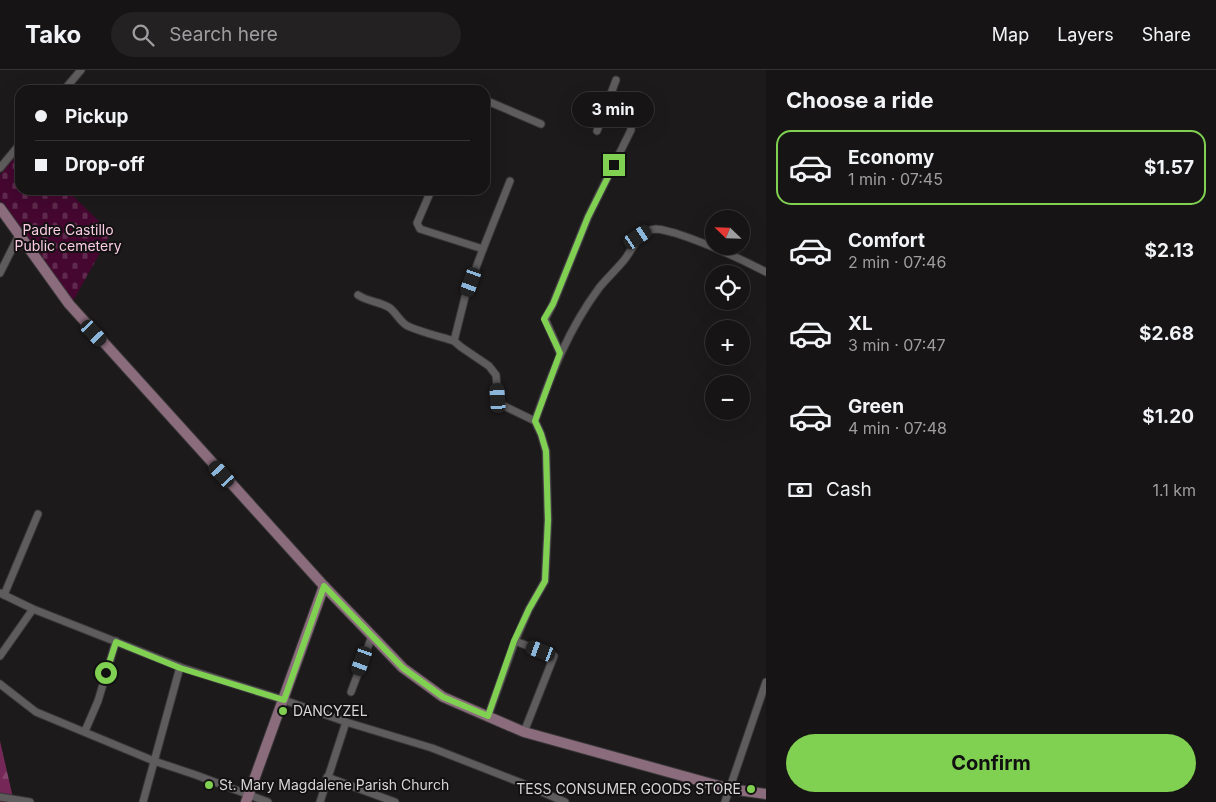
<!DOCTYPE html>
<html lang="en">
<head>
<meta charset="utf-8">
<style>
  :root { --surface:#161414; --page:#232122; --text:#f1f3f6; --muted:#9e9ea0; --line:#353334; --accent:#80d052 }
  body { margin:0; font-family:Inter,sans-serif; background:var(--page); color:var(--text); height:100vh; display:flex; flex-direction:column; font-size:19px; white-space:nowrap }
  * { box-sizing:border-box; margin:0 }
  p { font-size:16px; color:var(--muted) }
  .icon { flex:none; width:28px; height:28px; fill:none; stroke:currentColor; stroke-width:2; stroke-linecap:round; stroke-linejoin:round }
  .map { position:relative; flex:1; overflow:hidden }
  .side { display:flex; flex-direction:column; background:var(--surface); width:450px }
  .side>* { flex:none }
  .banner { position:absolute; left:15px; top:15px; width:475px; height:110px; border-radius:15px; box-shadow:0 5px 20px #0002,0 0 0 1px var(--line); display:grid; align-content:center; height:110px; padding:0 20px; background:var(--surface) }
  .needle { width:32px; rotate:293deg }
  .buttons { position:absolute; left:705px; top:140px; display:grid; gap:10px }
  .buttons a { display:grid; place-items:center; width:45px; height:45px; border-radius:50%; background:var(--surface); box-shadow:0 5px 20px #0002,0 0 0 1px var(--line); font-size:25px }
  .end { position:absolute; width:22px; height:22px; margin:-11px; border:6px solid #80d052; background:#111; box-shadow:0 0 0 2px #111 }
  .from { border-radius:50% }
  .bubble { position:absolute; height:35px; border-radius:18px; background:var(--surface); box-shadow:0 5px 20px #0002,0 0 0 1px var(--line); font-size:16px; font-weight:700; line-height:35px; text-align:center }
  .car { position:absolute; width:15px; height:30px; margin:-15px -8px; border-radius:6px; box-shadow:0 0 4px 1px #0007; background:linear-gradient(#222 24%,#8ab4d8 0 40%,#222 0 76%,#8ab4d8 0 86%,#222 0) }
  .banner b { display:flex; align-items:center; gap:18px; height:48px; font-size:19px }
  .banner b+b { border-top:1px solid var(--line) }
  .banner i { width:12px; height:12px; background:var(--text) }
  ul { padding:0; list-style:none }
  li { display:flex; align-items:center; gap:15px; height:75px; margin:0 10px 8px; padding:0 10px; border:2px solid transparent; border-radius:15px }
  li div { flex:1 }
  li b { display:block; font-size:19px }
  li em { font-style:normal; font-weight:700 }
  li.active { border-color:var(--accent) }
  li>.icon { width:45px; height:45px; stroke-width:1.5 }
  h2 { padding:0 20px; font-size:22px; line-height:60px }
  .pay { display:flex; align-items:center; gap:12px; height:55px; padding:0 20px; font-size:19px }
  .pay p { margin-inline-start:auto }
  .action { display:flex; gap:10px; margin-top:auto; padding:10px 20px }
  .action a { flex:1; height:58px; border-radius:30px; background:var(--accent); color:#111; font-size:20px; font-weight:700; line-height:58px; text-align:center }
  header { display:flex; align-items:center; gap:30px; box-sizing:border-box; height:70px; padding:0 25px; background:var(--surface); border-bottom:1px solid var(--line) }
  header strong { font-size:24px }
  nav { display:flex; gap:28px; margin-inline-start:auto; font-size:18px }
  .search { width:350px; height:45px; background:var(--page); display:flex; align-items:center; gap:12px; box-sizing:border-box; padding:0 18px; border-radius:28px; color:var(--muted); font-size:19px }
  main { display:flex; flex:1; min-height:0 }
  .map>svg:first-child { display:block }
</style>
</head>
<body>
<header>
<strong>Tako</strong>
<div class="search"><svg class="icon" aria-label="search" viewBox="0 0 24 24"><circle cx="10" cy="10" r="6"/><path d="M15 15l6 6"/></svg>Search here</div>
<nav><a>Map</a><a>Layers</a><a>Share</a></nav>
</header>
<main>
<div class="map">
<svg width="766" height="732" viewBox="0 0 766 732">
  <defs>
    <pattern id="forest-firs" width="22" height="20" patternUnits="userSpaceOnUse" patternTransform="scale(1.25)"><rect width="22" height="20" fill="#752757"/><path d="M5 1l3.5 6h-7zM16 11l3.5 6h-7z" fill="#88456e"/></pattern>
    <pattern id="cemetery-stones" width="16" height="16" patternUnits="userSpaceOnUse" patternTransform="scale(1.25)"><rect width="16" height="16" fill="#450730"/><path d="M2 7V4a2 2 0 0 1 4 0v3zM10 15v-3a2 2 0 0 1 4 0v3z" fill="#5f2a4d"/></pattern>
  </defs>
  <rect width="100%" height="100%" fill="#1d1a1b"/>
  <polygon fill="url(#forest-firs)" points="0,671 14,732 0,732"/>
  <polygon fill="url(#cemetery-stones)" points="20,81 20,120 67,120 111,163 72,233 0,130 0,105"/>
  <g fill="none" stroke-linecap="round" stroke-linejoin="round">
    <defs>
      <g id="street">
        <polyline points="64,20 81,0"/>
        <polyline points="485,30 541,54"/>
        <polyline points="597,61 616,10"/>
        <polyline points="0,98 20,74"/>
        <polyline points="429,120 430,123 417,153 420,159 483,179 465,227 454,271 461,277 489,296 496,305 498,328 502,335 535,351 541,364 546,381 548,450 545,511 529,539 515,571 488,646"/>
        <polyline points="483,179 510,111"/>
        <polyline points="0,203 19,165"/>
        <path d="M 358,225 C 368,232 379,231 390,238 C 396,243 400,251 406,255 C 416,261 442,267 454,271"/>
        <polyline points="560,283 545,249 553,234 588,147 631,60 631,55 624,49 605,41"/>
        <path d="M 535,351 C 552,302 568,260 599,218 C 607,208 617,199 625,189 C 634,177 639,160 656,159 C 662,159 669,162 675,163 C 706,173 737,187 766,202"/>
        <polyline points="0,523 33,539 180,597 284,630 346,652 432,678 519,712 565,732"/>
        <polyline points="4,525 38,444"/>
        <polyline points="515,571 554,586 524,662"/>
        <polyline points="0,586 33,539"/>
        <polyline points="0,614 36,642 154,691 196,705 268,732"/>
        <polyline points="351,622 372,566"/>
        <polyline points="85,661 98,631 116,571"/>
        <polyline points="327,707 395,732"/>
        <polyline points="0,727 30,732"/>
        <polyline points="143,732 180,597"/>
        <polyline points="320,732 346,652"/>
        <polyline points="725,732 766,612"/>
      </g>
      <g id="secondary">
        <polyline points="0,138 69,234 324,516 403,598 443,627 524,662 730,719 766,724"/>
        <polyline points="246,732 324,516"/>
      </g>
    </defs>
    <use href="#street" stroke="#393738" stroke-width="9"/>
    <use href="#secondary" stroke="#393738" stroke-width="12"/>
    <use href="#street" stroke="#5f5c5d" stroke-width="7"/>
    <use href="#secondary" stroke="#8b6c7d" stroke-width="10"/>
  </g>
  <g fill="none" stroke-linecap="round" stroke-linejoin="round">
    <polyline stroke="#80d052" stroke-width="6" points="106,603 116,572 180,598 284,630 324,516 403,598 443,627 488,646 514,571 529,539 545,511 548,450 546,381 541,364 535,351 560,283 544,249 553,234 588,147 614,95"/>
  </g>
  <g fill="#80d052" stroke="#131112" stroke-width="2">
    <circle cx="283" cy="641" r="5"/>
    <circle cx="209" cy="715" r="5"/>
    <circle cx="751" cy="719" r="5"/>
  </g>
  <g text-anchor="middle" stroke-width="4" stroke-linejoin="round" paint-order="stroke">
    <g font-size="14" fill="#facbe3" stroke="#131112">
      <text x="68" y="165">Padre Castillo<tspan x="68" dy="16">Public cemetery</tspan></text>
    </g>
    <g font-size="14" fill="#d7d5d6" stroke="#131112" text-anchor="start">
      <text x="293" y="646">DANCYZEL</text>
      <text x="219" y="720">St. Mary Magdalene Parish Church</text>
      <text x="741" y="724" text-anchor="end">TESS CONSUMER GOODS STORE</text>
    </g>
  </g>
</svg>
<div class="buttons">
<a><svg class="needle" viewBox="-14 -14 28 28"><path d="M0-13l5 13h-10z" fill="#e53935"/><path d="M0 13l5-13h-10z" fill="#9e9ea0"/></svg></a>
<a><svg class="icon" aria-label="locate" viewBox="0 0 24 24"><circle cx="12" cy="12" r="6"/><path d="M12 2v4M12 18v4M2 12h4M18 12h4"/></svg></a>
<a>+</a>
<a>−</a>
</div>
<i class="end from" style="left:106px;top:603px"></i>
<i class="end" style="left:614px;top:95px"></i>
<div class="bubble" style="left:572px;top:22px;width:82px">3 min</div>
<i class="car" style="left:638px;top:167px;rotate:56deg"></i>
<i class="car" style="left:471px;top:212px;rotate:200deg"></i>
<i class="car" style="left:94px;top:263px;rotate:137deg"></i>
<i class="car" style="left:498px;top:328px;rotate:356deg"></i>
<i class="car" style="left:222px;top:404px;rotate:318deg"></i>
<i class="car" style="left:541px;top:581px;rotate:291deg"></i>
<i class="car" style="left:362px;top:591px;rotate:200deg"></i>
<div class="banner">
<b><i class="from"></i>Pickup</b>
<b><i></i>Drop-off</b>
</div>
</div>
<section class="side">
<h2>Choose a ride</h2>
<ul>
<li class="active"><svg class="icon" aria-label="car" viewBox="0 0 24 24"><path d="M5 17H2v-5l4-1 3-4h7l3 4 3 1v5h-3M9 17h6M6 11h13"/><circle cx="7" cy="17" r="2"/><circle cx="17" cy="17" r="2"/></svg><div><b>Economy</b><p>1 min · 07:45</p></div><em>$1.57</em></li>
<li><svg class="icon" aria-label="car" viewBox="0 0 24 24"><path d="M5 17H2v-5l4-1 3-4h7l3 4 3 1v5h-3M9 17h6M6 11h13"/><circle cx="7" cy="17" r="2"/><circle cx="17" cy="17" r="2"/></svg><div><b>Comfort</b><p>2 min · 07:46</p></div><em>$2.13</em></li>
<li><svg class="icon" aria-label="car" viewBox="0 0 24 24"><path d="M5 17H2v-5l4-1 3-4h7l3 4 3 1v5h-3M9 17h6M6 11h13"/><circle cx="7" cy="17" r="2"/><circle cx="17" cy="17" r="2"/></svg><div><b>XL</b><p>3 min · 07:47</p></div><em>$2.68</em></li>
<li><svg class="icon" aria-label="car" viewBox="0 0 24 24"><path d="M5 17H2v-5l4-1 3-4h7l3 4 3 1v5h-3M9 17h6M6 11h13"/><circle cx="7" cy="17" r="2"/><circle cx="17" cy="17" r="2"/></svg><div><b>Green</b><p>4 min · 07:48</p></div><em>$1.20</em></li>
</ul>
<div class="pay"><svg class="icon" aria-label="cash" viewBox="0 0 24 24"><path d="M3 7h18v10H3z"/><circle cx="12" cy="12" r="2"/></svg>Cash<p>1.1 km</p></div>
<div class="action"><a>Confirm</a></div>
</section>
</main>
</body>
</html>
